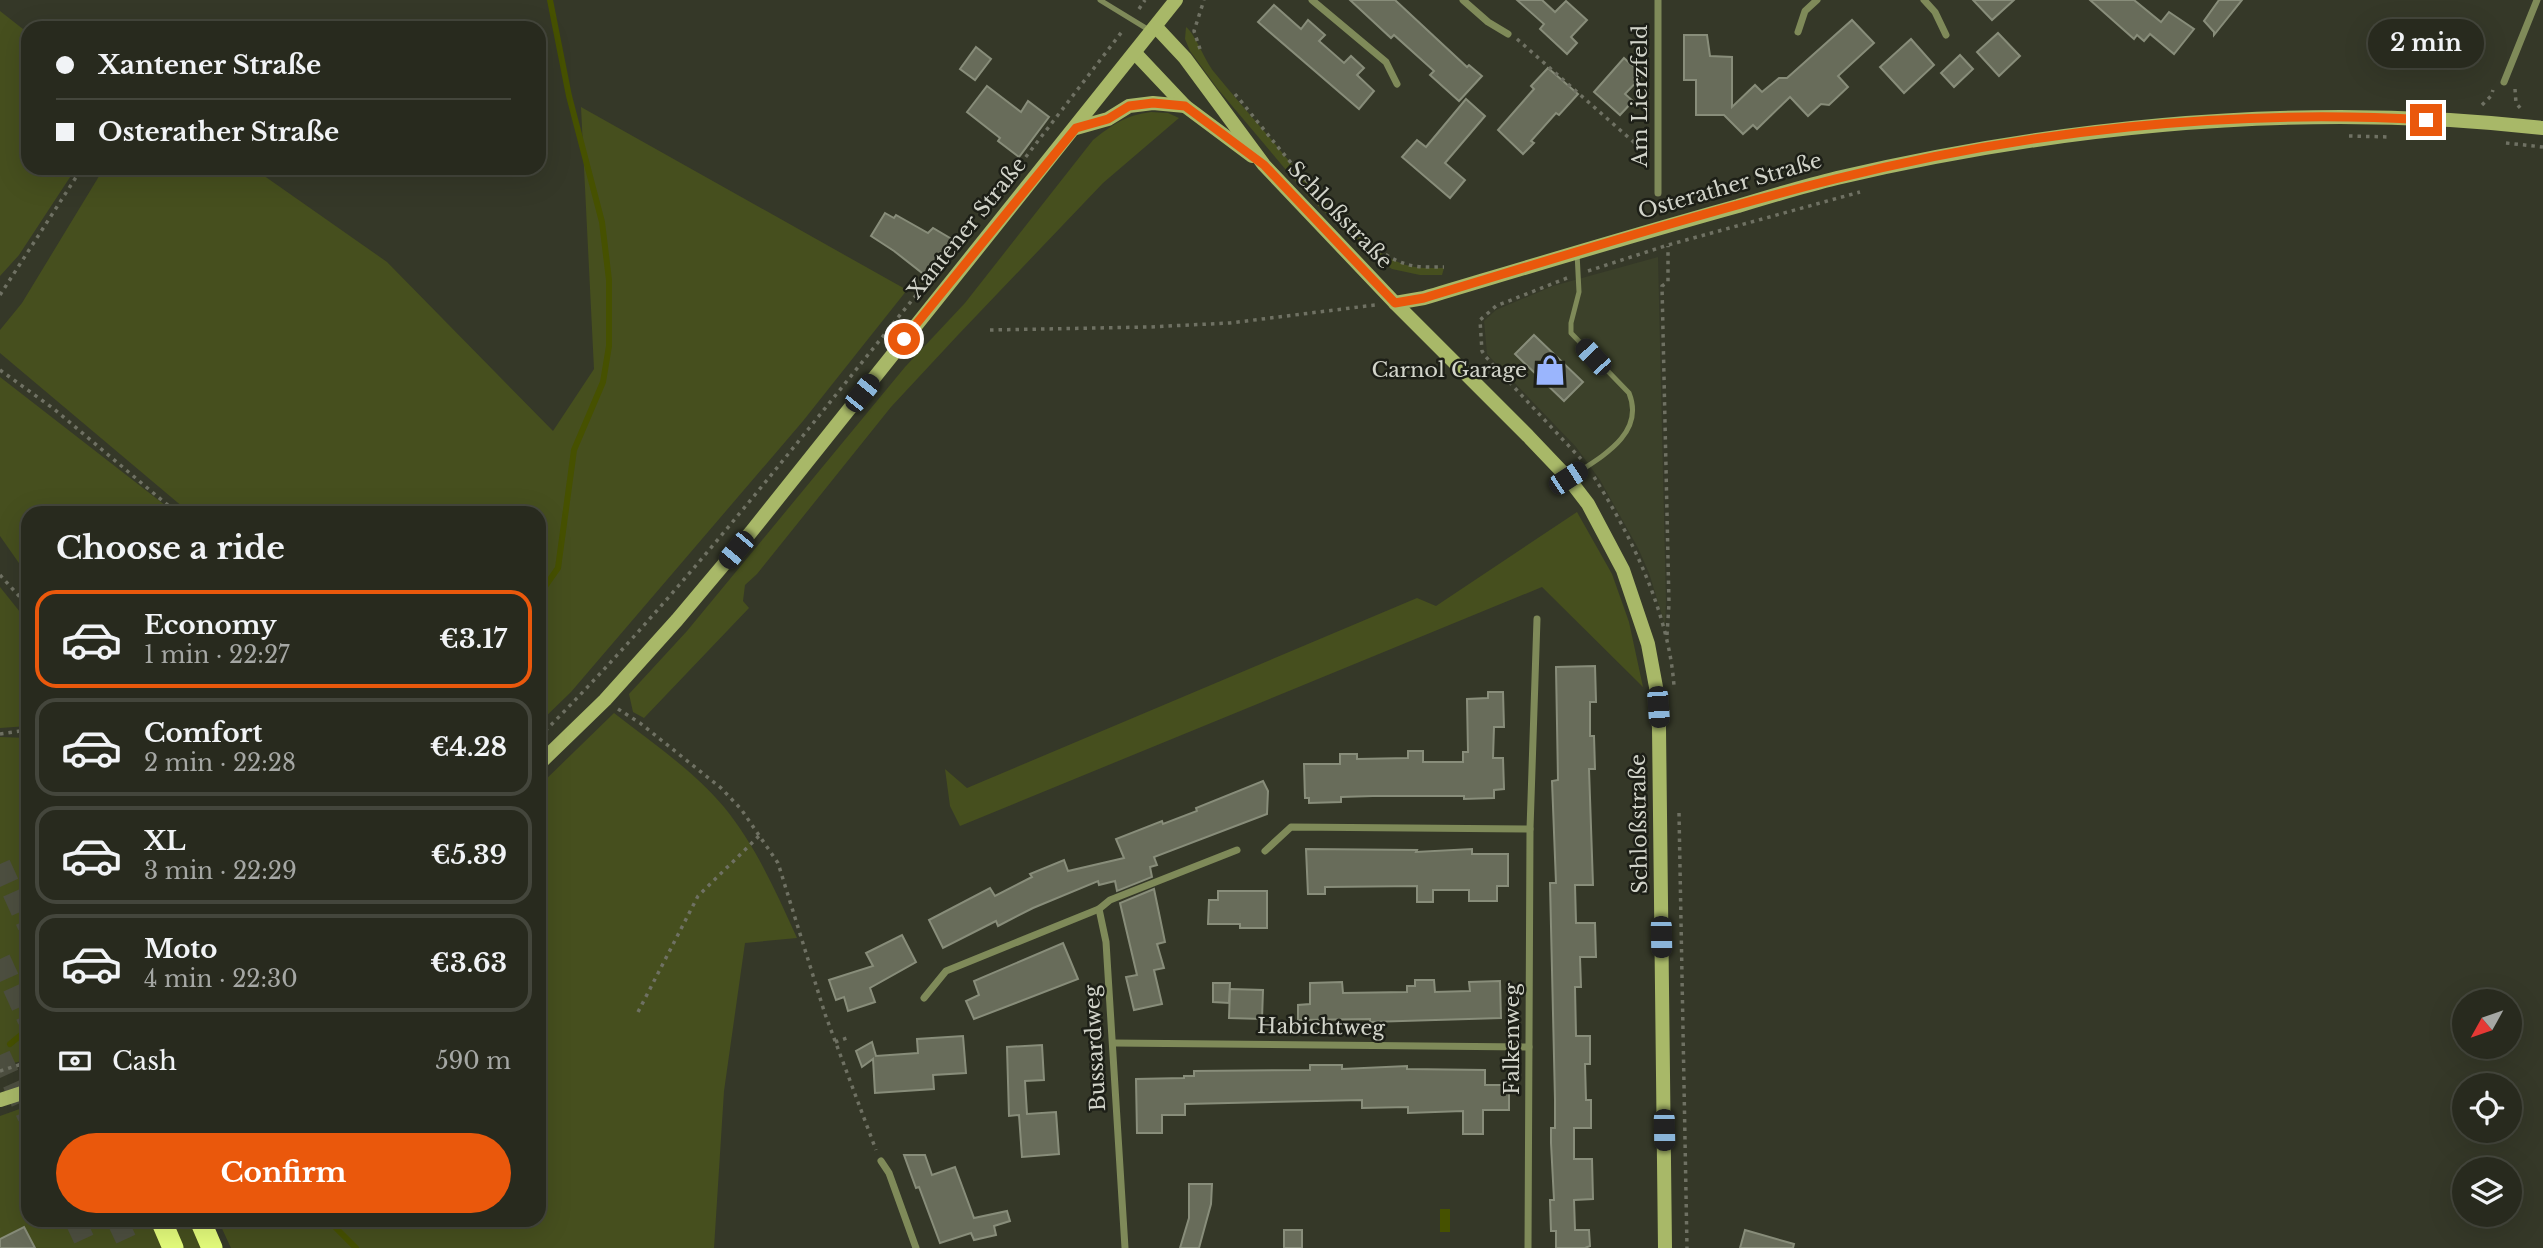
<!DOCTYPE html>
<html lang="en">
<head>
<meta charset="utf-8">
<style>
  :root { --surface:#282a1e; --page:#303227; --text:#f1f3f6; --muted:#a5a7a4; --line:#44463c; --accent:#ea580c }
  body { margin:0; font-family:"Libre Baskerville",serif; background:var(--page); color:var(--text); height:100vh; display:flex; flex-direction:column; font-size:26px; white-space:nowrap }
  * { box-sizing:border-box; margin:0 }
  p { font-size:23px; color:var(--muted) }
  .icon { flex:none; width:38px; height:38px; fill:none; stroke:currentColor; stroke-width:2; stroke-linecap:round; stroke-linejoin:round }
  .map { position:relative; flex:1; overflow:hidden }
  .drawer { position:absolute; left:21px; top:506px; width:525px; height:721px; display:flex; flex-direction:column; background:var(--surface); border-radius:21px; box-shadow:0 7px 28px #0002,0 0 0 2px var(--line) }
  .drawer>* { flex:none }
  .hud { position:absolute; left:21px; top:21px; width:525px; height:154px; border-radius:21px; box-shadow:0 7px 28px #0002,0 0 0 2px var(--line); display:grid; align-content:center; height:154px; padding:0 35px; background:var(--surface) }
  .needle { width:46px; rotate:230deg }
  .tools { position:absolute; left:2452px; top:989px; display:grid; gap:14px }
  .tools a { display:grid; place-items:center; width:70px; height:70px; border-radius:50%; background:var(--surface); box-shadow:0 7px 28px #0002,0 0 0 2px var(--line); font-size:35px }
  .end { position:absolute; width:32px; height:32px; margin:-16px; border:9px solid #ea580c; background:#fff; box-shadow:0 0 0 4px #fff }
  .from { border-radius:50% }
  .bubble { position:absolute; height:49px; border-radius:24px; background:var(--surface); box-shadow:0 7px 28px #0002,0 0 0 2px var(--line); font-size:23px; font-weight:700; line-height:49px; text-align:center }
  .car { position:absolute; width:21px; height:42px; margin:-21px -10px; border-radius:9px; box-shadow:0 0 5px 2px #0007; background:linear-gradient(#222 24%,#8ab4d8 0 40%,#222 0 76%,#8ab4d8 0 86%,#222 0) }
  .hud b { display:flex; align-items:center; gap:24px; height:66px; font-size:26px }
  .hud b+b { border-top:2px solid var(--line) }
  .hud i { width:18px; height:18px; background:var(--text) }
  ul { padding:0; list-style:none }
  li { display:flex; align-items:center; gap:21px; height:98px; margin:0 14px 10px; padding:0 21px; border:4px solid var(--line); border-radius:21px }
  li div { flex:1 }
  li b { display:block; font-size:26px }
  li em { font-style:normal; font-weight:700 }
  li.on { border-color:var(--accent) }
  li>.icon { width:63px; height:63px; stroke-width:1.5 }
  h2 { padding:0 35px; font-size:32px; line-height:84px }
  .pay { display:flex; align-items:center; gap:18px; height:77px; padding:0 35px; font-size:26px }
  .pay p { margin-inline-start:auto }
  .action { display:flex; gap:14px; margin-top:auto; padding:14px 35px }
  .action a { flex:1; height:80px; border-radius:42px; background:var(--accent); color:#fff; font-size:28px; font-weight:700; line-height:80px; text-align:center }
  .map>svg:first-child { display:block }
</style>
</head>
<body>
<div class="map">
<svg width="2543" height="1248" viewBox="0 0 2543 1248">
  <rect width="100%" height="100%" fill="#353828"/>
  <polygon fill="#3c412a" points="1658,257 1666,602 1665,625 1649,573 1638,548 1600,480 1576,447 1487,354 1484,321 1496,310 1553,286"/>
  <g fill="#464f1e">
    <polygon points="0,11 28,33 28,168 76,168 19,255 0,276"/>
    <path d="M 1186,27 C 1194,32 1205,61 1214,72 C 1232,94 1251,116 1270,138 C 1301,175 1360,252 1406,265 C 1418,269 1432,268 1444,268 L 1442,275 L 1420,275 L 1392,269 L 1365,251 L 1308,196 L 1217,88 L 1190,51 L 1185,39 Z"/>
    <polygon points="581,107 907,290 803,421 571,692 539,723 539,513 190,513 0,353 0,330 22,303 104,168 253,168 387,262 553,431 594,369"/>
    <path d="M 1151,112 L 1168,113 L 1179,118 L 1103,183 L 957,336 L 891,407 L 757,574 L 745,585 L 743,601 L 749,608 L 644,718 L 633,712 L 629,694 L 687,631 L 905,367 L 965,303 L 1093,140 C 1112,125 1126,115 1151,112 Z"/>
    <polygon points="0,377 170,509 173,513 28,513 28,576 0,536"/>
    <polygon points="1577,512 1612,574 1629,622 1643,687 1542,587 960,826 950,806 945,769 967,788 1417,598 1436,606"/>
    <polygon points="0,587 28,622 28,726 0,728"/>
    <path d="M 614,713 C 651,742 693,770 724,807 C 756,846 776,892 797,938 L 745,943 L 724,1091 L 714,1248 L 231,1248 L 218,1220 L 539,1220 L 539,786 Z"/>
    <polygon points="0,737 28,738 28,1059 0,1067"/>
    <polygon points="28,1106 28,1220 189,1220 202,1248 0,1248 0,1116"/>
  </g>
  <rect fill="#465100" x="1440" y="1209" width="10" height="23"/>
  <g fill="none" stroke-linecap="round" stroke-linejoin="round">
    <g stroke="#465100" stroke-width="6">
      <polyline points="539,595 558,568 574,450 603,382 609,346 609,280 602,222 569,96 550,0"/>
      <polyline points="10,1044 28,1029"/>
      <polyline points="328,1220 356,1248"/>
    </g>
  </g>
  <g fill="#686c5a" stroke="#888d7a" stroke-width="2">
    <polygon points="1350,0 1395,0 1467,67 1469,65 1482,76 1459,101 1430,75 1434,71 1394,35 1391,38"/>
    <polygon points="1517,0 1542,0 1555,12 1566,1 1587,20 1571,37 1577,43 1567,54 1540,29 1544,24"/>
    <polygon points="1973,0 2014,0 1992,20"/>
    <polygon points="2090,0 2134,0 2161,22 2169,12 2194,29 2174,54 2150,34 2144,41 2137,35 2134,39"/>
    <polygon points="2219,0 2242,0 2214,35 2214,32 2204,21"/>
    <polygon points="1274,5 1301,29 1308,20 1325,35 1319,41 1344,63 1351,56 1364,68 1357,75 1374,91 1359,109 1258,22"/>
    <polygon points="1852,20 1874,43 1838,76 1848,87 1829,105 1821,104 1808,116 1790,97 1757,129 1753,125 1743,134 1724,115 1696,115 1696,80 1684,80 1684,35 1707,35 1710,56 1732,57 1732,107 1755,85 1762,92 1779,78 1787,78"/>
    <polygon points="1998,33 2020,56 1999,76 1977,52"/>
    <polygon points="1911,39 1934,65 1904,93 1880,67"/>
    <polygon points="976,47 991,59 975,80 960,69"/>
    <polygon points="1960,55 1973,69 1954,87 1941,73"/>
    <polygon points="1624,58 1643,75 1625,94 1633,101 1620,115 1594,92"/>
    <polygon points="1548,68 1578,94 1559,115 1556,113 1531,141 1534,143 1523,154 1498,130 1534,89 1531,86"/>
    <polygon points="987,86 1021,112 1028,101 1049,117 1019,157 998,141 1000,138 967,112"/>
    <polygon points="1466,99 1485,116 1445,163 1465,180 1450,198 1402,157 1417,140 1426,147"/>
    <polygon points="885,213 894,218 896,215 928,233 933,228 955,241 926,276 894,251 871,236"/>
    <polygon points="1534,335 1583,382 1564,401 1515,354"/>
    <polygon points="1595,666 1596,702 1590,702 1590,736 1594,736 1595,769 1589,769 1593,885 1575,885 1576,923 1595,923 1596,957 1580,957 1581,987 1575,987 1576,1036 1590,1036 1590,1064 1585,1064 1586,1100 1591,1100 1591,1128 1574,1128 1574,1159 1592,1159 1593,1199 1574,1200 1575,1230 1589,1230 1590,1246 1585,1248 1556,1248 1556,1231 1551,1231 1550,1200 1554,1200 1551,1143 1551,1128 1555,1128 1555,1100 1550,883 1556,883 1552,781 1558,780 1556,667"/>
    <polygon points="1488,692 1503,692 1504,727 1494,727 1493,758 1503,758 1504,789 1494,790 1494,798 1464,799 1464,796 1373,796 1341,797 1341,802 1309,803 1309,798 1305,798 1304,764 1340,764 1340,754 1357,754 1357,759 1408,758 1408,751 1423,751 1423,762 1463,762 1463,752 1468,752 1467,699 1488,698"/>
    <polygon points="1263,781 1268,791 1267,814 1154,857 1157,865 1150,867 1152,877 1117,891 1115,881 1099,885 1098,881 1033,908 998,926 996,921 943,948 929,920 990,888 995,896 1032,877 1030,874 1064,860 1068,871 1124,858 1116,839 1162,821 1163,824 1197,811 1196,808"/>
    <polygon points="1306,849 1417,850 1416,852 1472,849 1472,854 1508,854 1508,886 1497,886 1497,901 1469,901 1469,890 1433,890 1433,902 1417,902 1417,886 1325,887 1325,894 1308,894"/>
    <polygon points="1154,889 1165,942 1157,944 1164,968 1154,970 1162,1004 1134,1010 1126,977 1137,975 1120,903"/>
    <polygon points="1218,891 1267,891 1267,928 1240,928 1240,924 1208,924 1209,900 1218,900"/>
    <polygon points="902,935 916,962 870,988 875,1002 848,1011 844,997 836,1000 829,980 873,966 866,953"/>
    <polygon points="1063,943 1078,979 974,1019 966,1001 979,995 974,981"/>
    <polygon points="1415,980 1434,980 1435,992 1470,991 1469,982 1500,981 1501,1018 1370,1022 1370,1019 1298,1020 1298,1005 1310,1004 1310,983 1342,982 1343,993 1407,992 1407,986 1415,986"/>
    <polygon points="1213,983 1230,983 1229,1003 1213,1002"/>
    <polygon points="1230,989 1263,990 1262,1019 1229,1018"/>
    <polygon points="963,1036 966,1073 933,1075 934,1089 875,1093 873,1059 862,1067 856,1051 872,1042 876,1056 918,1053 917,1039"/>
    <polygon points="1042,1045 1044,1080 1025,1081 1027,1114 1056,1112 1059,1154 1022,1157 1019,1115 1009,1116 1007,1047"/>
    <polygon points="1310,1065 1342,1065 1342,1069 1407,1066 1407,1069 1485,1070 1485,1085 1509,1085 1509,1110 1483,1110 1483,1134 1463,1134 1463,1111 1408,1113 1408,1107 1362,1108 1362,1100 1185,1104 1185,1115 1162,1115 1162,1133 1137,1133 1136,1079 1184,1078 1184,1076 1194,1076 1194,1071 1310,1070"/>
    <polygon points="904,1155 925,1155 932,1175 955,1167 974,1218 1007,1211 1010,1221 994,1226 996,1235 974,1240 971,1233 940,1243 919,1187 916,1188"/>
    <polygon points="1189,1184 1212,1184 1211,1204 1199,1248 1180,1248 1189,1218"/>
    <polygon points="24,1227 35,1248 0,1248 0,1239"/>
    <rect x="1284" y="1230" width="18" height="18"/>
    <polygon points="1745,1230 1794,1244 1793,1248 1740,1248"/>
  </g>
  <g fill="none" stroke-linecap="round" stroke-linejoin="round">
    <g stroke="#4d4f40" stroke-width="21" stroke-dasharray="21 10" stroke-linecap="butt">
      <polyline points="0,864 28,926"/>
      <polyline points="0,959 28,1020"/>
      <polyline points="0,1055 28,1117"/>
      <polyline points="75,1220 88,1248"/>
      <polyline points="117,1220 130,1248"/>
    </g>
    <g stroke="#6f7163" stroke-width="3.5" stroke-dasharray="3.5 5" stroke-linecap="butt">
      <polyline points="1139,9 1145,0"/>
      <polyline points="1517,39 1645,152"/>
      <polyline points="1200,49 1194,31 1204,0"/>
      <polyline points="2515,89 2516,103 2521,109"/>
      <path d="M 1235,94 C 1272,138 1353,249 1406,264 C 1418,268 1432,267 1444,267"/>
      <polyline points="2482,105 2491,96 2493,90"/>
      <polyline points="2349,136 2390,137"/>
      <polyline points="2506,143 2543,147"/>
      <polyline points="1005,184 1124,29"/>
      <polyline points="1588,271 1668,245 1860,192"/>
      <polyline points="1567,278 1496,306 1480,320 1482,351 1485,356 1581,459"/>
      <polyline points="0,295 82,168"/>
      <polyline points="990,330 1149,327 1230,323 1375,305"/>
      <polyline points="0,370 54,409 177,513"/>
      <path d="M 1594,477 C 1632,537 1669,614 1674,686"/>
      <polyline points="0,575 28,606"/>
      <polyline points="1667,635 1669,604 1662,286 1668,282 1668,246"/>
      <polyline points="618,709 640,723 721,788 741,809 778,863 825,1014 876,1150"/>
      <polyline points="0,734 28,730"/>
      <path d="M 539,737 C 685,591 809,426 939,267"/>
      <polyline points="1679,813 1687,1248"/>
      <polyline points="638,1012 698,896 760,835"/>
      <polyline points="835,1042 847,1038"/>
      <polyline points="0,1071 28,1062"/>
    </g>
    <g stroke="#7f8a59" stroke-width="5">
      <polyline points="1100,0 1149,30"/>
      <path d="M 1569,478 C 1599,458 1646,435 1629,393 L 1571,333 L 1571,323 L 1579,292 L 1577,253"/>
    </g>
    <g stroke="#7f8a59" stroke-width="7">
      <polyline points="1312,0 1386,62 1397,84"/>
      <polyline points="1463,0 1488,22 1508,34"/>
      <polyline points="1658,0 1658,193"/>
      <polyline points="1924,0 1935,12 1946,35"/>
      <polyline points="1798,32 1805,11 1817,0"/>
      <polyline points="2504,82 2537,0"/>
      <polyline points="1265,851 1291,827 1530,829"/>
      <polyline points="924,998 946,971 1099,909"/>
      <polyline points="1113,1043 1529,1047"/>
      <polyline points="881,1161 889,1173 916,1248"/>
      <polyline points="1125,1248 1106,942 1099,909 1110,900 1237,850"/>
      <polyline points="1528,1248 1530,829 1537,619"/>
    </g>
    <g stroke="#a8b868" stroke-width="14">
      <polyline points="1156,27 1185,58 1264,165 1395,303 1528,436 1568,478 1588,504 1623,570 1648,644 1656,687 1659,728 1665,1248"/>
      <polyline points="1135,53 1185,106 1252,156"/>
      <polyline points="1076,128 1108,119 1129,106 1153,103 1185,106"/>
      <path d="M 1395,303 L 1424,298 C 1528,267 1633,235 1738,206 C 1771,196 1804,186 1837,178 C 2068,124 2306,102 2543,128"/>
      <polyline points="539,764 605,700 677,620 751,532 1176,0"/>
      <polyline points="0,1100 28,1091"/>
    </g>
    <g stroke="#e5fd7c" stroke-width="21">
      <polyline points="161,1220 173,1248"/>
      <polyline points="200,1220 212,1248"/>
    </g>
  </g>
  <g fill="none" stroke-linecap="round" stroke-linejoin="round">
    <path stroke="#ea580c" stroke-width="9" d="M 904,339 L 1076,128 L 1108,119 L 1129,106 L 1153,103 L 1185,106 L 1264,165 L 1395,303 L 1424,298 C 1560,257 1696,214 1835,179 C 2025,131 2230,108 2426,120"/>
  </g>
  <defs>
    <symbol id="shop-bare" viewBox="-9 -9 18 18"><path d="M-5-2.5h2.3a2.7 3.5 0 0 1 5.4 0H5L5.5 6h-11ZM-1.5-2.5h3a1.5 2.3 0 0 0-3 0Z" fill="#9ab5fd" stroke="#1d1f17" stroke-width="2.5" paint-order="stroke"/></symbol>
  </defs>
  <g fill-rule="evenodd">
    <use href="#shop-bare" x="1528" y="348" width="44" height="44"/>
  </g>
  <g text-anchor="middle" stroke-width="5" stroke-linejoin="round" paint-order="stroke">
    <g font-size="21" fill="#d2d4ca" stroke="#1d1f17">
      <text transform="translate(1640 96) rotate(-90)" y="7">Am Lierzfeld</text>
      <text transform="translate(1730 186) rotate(-16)" y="7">Osterather Straße</text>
      <text transform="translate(1340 215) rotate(46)" y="7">Schloßstraße</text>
      <text transform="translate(967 228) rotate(-51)" y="7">Xantener Straße</text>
      <text transform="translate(1639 824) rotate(-91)" y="7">Schloßstraße</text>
      <text transform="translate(1321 1027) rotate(1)" y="7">Habichtweg</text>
      <text transform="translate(1512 1039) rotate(-90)" y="7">Falkenweg</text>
      <text transform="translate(1095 1048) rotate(-93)" y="7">Bussardweg</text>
    </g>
    <g font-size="21" fill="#d2d4ca" stroke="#1d1f17" text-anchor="end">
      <text x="1527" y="377">Carnol Garage</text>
    </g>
  </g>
</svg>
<div class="tools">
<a><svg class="needle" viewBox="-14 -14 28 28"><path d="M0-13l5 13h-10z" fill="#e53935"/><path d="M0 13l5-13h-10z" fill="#a5a7a4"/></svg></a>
<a><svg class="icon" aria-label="locate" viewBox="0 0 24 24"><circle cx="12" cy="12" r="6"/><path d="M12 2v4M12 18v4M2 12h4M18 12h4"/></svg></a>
<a><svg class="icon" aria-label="layers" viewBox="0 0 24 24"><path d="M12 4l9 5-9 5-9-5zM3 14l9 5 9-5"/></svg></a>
</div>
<i class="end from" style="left:904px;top:339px"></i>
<i class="end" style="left:2426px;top:120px"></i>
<div class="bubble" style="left:2368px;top:19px;width:116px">2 min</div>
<i class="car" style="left:1593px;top:357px;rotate:317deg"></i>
<i class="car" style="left:862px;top:393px;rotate:39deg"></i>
<i class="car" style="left:1568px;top:478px;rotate:57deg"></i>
<i class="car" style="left:736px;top:550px;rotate:220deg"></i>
<i class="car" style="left:1658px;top:707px;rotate:176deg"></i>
<i class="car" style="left:1661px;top:937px;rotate:179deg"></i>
<i class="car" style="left:1664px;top:1130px;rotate:179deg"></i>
<div class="hud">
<b><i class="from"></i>Xantener Straße</b>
<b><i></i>Osterather Straße</b>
</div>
<section class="drawer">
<h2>Choose a ride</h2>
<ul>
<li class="on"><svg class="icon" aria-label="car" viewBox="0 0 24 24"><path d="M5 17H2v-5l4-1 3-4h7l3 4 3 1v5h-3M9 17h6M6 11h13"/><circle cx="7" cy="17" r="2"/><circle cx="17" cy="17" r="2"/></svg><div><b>Economy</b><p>1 min · 22:27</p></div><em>€3.17</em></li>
<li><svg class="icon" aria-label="car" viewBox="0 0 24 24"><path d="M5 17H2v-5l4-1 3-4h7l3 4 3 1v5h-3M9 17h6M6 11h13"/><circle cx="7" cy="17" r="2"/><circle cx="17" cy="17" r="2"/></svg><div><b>Comfort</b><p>2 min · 22:28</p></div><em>€4.28</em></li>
<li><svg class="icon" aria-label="car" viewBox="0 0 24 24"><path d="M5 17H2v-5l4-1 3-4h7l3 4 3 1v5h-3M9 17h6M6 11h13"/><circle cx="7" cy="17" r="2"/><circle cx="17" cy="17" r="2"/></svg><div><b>XL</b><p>3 min · 22:29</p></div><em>€5.39</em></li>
<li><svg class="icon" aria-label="car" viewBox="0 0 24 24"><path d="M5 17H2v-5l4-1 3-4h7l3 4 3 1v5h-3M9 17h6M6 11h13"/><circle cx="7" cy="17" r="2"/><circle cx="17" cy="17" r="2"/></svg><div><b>Moto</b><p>4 min · 22:30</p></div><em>€3.63</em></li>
</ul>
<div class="pay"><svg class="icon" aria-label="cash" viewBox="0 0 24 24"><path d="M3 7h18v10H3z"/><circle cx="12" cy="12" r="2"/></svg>Cash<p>590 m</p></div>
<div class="action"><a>Confirm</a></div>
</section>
</div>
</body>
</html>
